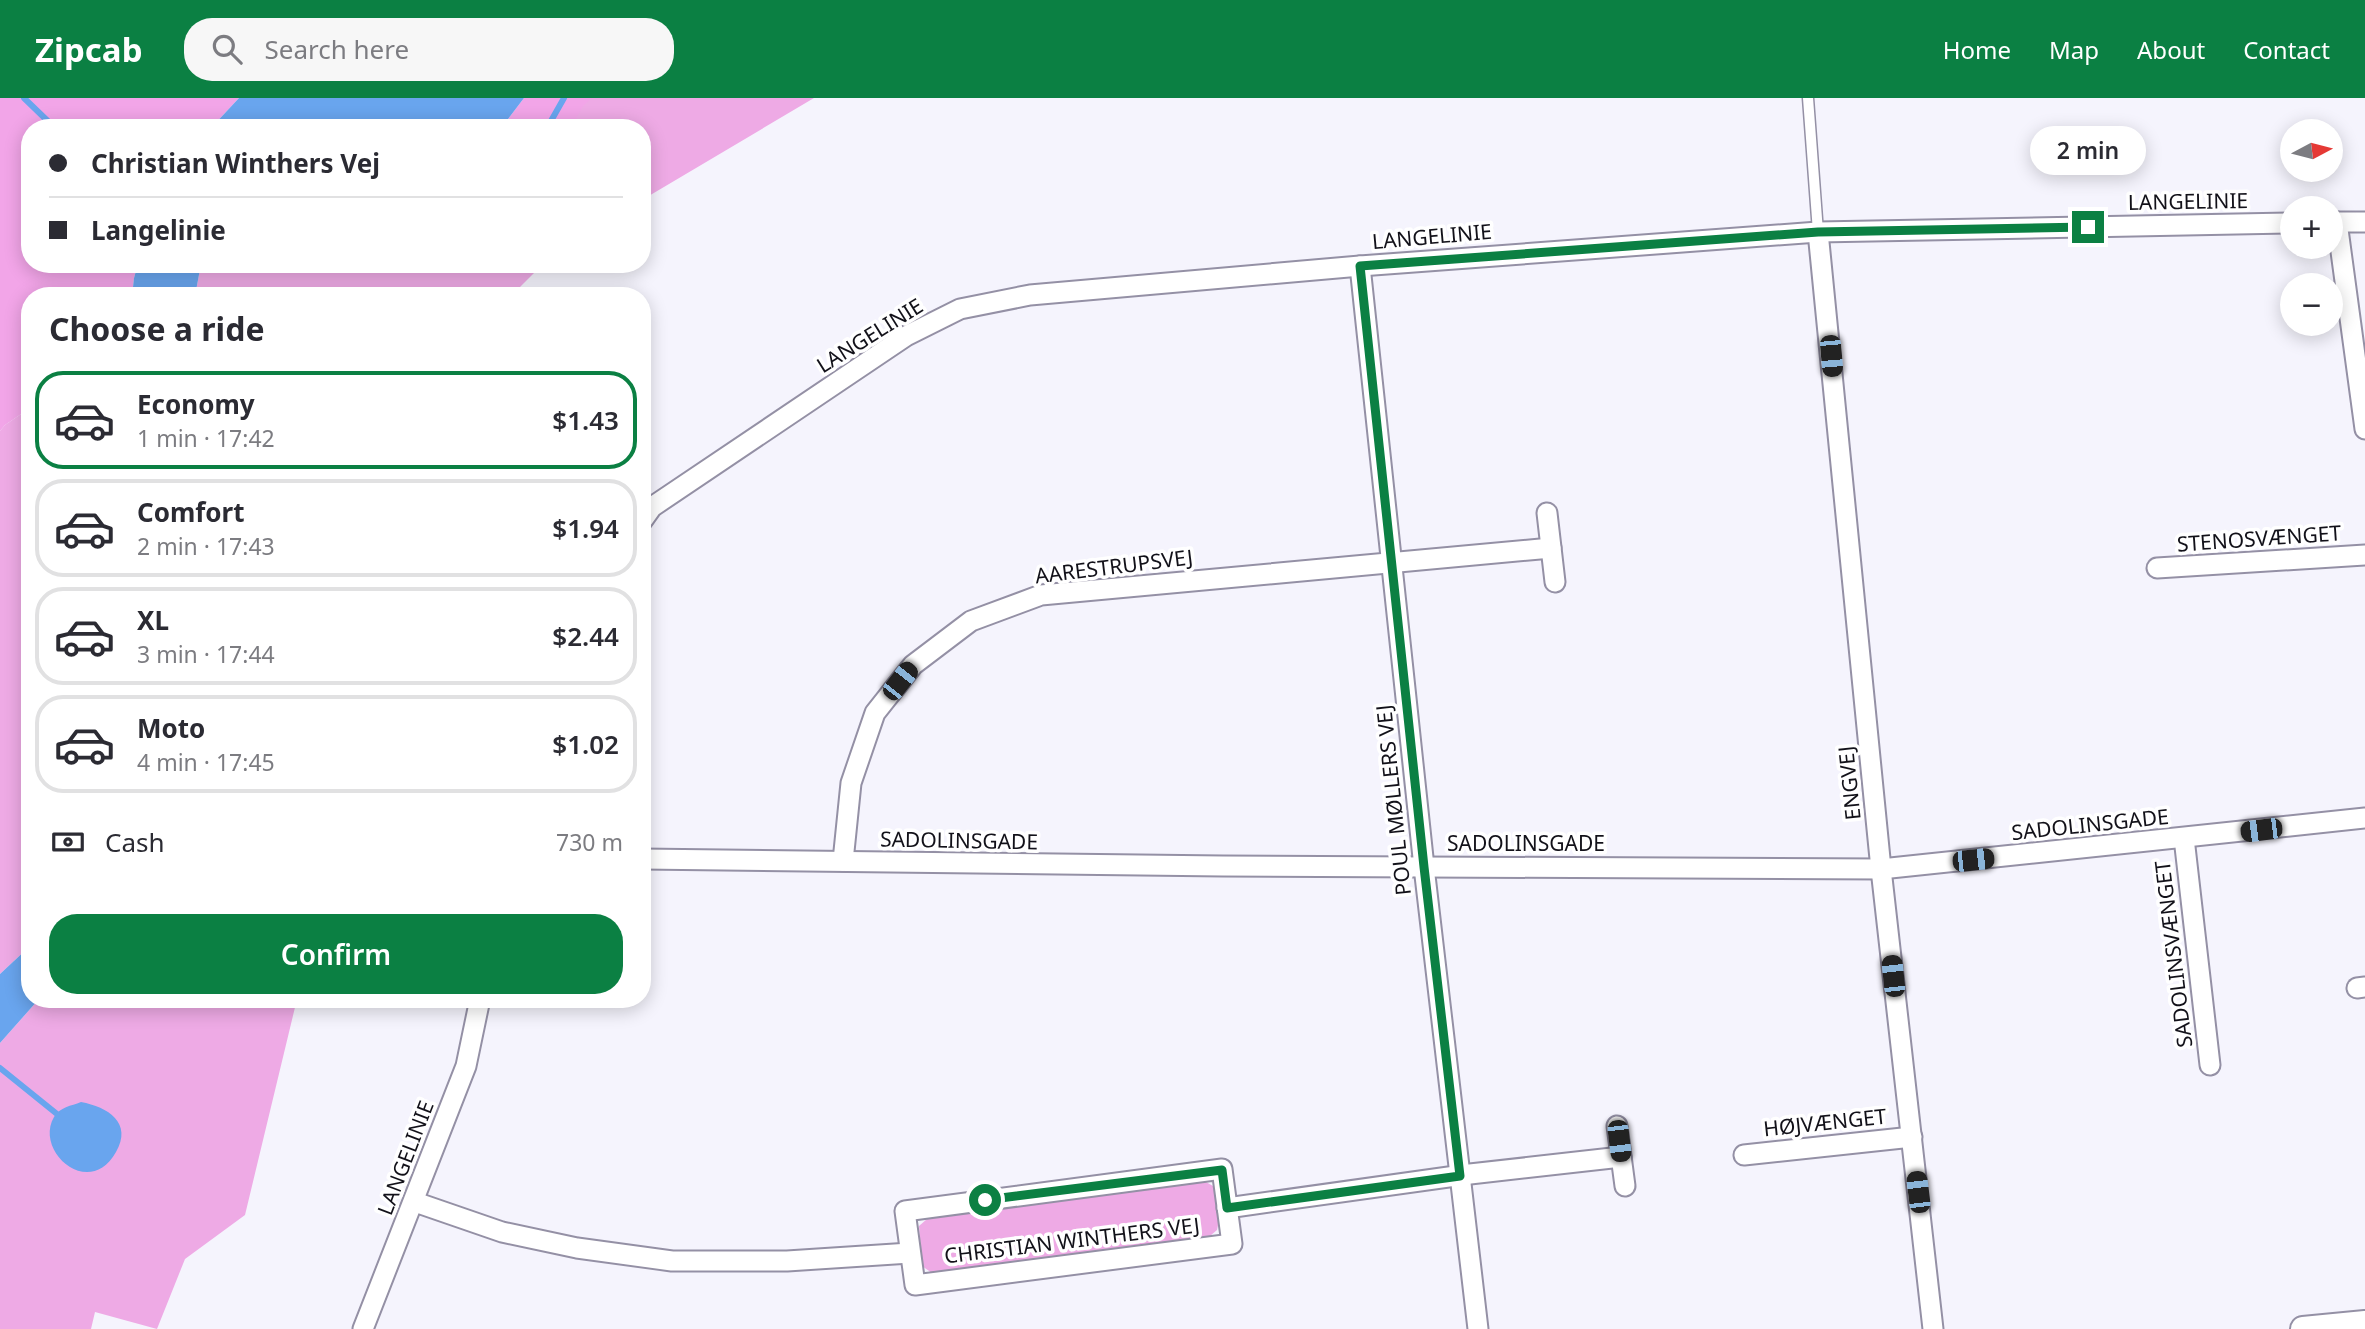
<!DOCTYPE html>
<html lang="en">
<head>
<meta charset="utf-8">
<style>
  :root { --surface:#fff; --page:#f7f7f7; --text:#2b2b33; --muted:#7c7c81; --line:#e1e1e2; --accent:#0b8043 }
  body { margin:0; font-family:"Noto Sans",sans-serif; background:var(--page); color:var(--text); height:100vh; display:flex; flex-direction:column; font-size:26px; white-space:nowrap }
  * { box-sizing:border-box; margin:0 }
  p { font-size:23px; color:var(--muted) }
  .icon { flex:none; width:38px; height:38px; fill:none; stroke:currentColor; stroke-width:2; stroke-linecap:round; stroke-linejoin:round }
  .map { position:relative; flex:1; overflow:hidden }
  .panel { position:absolute; left:21px; top:189px; width:630px; height:721px; display:flex; flex-direction:column; background:var(--surface); border-radius:28px; box-shadow:0 4px 18px #0003 }
  .panel>* { flex:none }
  .banner { position:absolute; left:21px; top:21px; width:630px; height:154px; border-radius:28px; box-shadow:0 4px 18px #0003; display:grid; align-content:center; height:154px; padding:0 28px; background:var(--surface) }
  .needle { width:46px; rotate:83deg }
  .buttons { position:absolute; left:2280px; top:21px; display:grid; gap:14px }
  .buttons a { display:grid; place-items:center; width:63px; height:63px; border-radius:50%; background:var(--surface); box-shadow:0 4px 18px #0003; font-size:35px }
  .end { position:absolute; width:32px; height:32px; margin:-16px; border:9px solid #0b8043; background:#fff; box-shadow:0 0 0 4px #fff }
  .from { border-radius:50% }
  .bubble { position:absolute; height:49px; border-radius:24px; background:var(--surface); box-shadow:0 4px 18px #0003; font-size:23px; font-weight:600; line-height:49px; text-align:center }
  .car { position:absolute; width:21px; height:42px; margin:-21px -10px; border-radius:9px; box-shadow:0 0 5px 2px #0007; background:linear-gradient(#222 24%,#8ab4d8 0 40%,#222 0 76%,#8ab4d8 0 86%,#222 0) }
  .banner b { display:flex; align-items:center; gap:24px; height:66px; font-size:26px }
  .banner b+b { border-top:2px solid var(--line) }
  .banner i { width:18px; height:18px; background:var(--text) }
  ul { padding:0; list-style:none }
  li { display:flex; align-items:center; gap:21px; height:98px; margin:0 14px 10px; padding:0 14px; border:4px solid var(--line); border-radius:28px }
  li div { flex:1 }
  li b { display:block; font-size:26px }
  li em { font-style:normal; font-weight:600 }
  li.current { border-color:var(--accent) }
  li>.icon { width:63px; height:63px; stroke-width:1.5 }
  h2 { padding:0 28px; font-size:32px; line-height:84px }
  .pay { display:flex; align-items:center; gap:18px; height:77px; padding:0 28px; font-size:26px }
  .pay p { margin-inline-start:auto }
  .cta { display:flex; gap:14px; margin-top:auto; padding:14px 28px }
  .cta a { flex:1; height:80px; border-radius:28px; background:var(--accent); color:#fff; font-size:28px; font-weight:600; line-height:80px; text-align:center }
  header { display:flex; align-items:center; gap:42px; box-sizing:border-box; height:98px; padding:0 35px; background:var(--accent); color:#fff }
  header strong { font-size:33px }
  nav { display:flex; gap:38px; margin-inline-start:auto; font-size:24px }
  .search { width:490px; height:63px; background:var(--page); display:flex; align-items:center; gap:18px; box-sizing:border-box; padding:0 24px; border-radius:28px; color:var(--muted); font-size:26px }
  .map>svg:first-child { display:block }
</style>
</head>
<body>
<header>
<strong>Zipcab</strong>
<div class="search"><svg class="icon" aria-label="search" viewBox="0 0 24 24"><circle cx="10" cy="10" r="6"/><path d="M15 15l6 6"/></svg>Search here</div>
<nav><a>Home</a><a>Map</a><a>About</a><a>Contact</a></nav>
</header>
<div class="map">
<svg width="2365" height="1231" viewBox="0 0 2365 1231">
  <rect width="100%" height="100%" fill="#f5f4fd"/>
  <g fill="#eeaae5">
    <polygon points="552,0 814,0 642,102 642,30 532,30"/>
    <polygon points="201,166 543,166 511,198 195,198"/>
    <polygon points="30,310 30,848 0,876 0,333 5,327"/>
    <polygon points="39,901 297,901 245,1117 185,1161 157,1231 95,1214 91,1231 0,1231 0,945"/>
    <polygon points="1206,1084 1213,1088 1215,1092 1219,1123 1217,1132 1210,1138 939,1175 932,1175 922,1168 919,1128 927,1121"/>
  </g>
  <g fill="#f2a5e8">
    <polygon points="0,0 239,0 211,30 30,30 30,166 138,166 134,180 132,198 30,198 30,310 5,327 0,333"/>
    <polygon points="524,0 592,0 583,8 571,30 498,30 508,21"/>
  </g>
  <g fill="#69a5ee">
    <path d="M 239,0 L 524,0 L 508,21 L 498,30 L 361,30 C 333,19 328,26 301,30 C 276,33 237,30 211,30 Z"/>
    <polygon points="138,166 201,166 195,198 132,198 134,180"/>
    <polygon points="30,848 30,901 39,901 0,945 0,876"/>
    <path d="M 81,1004 C 108,1009 133,1025 116,1054 C 89,1102 34,1053 54,1019 C 60,1009 71,1008 81,1004 Z"/>
  </g>
  <g fill="none" stroke-linecap="round" stroke-linejoin="round">
    <g stroke="#69a5ee" stroke-width="6">
      <polyline points="24,0 55,30"/>
      <polyline points="547,30 564,0"/>
      <polyline points="0,970 57,1016"/>
    </g>
    <defs>
      <polyline id="service" points="1808,0 1818,134"/>
      <g id="minor">
        <polyline points="2331,124 2365,124"/>
        <polyline points="2337,124 2365,331"/>
        <polyline points="1818,134 1881,771 1933,1231"/>
        <polyline points="1360,168 1424,769 1478,1231"/>
        <polyline points="1547,415 1555,484"/>
        <polyline points="642,423 652,409 906,238 960,211 1030,197 1360,168 1818,134 2292,125"/>
        <polyline points="2157,470 2365,457"/>
        <polyline points="2184,740 2210,967"/>
        <polyline points="642,761 1223,768 1881,771 2365,720"/>
        <polyline points="843,763 851,685 875,615 913,567 971,523 1041,497 1551,450"/>
        <polyline points="2357,890 2365,889"/>
        <polyline points="1617,1028 1625,1088"/>
        <polyline points="1744,1057 1912,1039"/>
        <polygon points="1222,1071 1232,1146 915,1187 905,1113"/>
        <polyline points="415,1104 502,1134 577,1150 672,1163 787,1163 910,1155"/>
        <polyline points="1227,1110 1470,1076 1621,1059"/>
        <polyline points="363,1231 466,968 480,901"/>
      </g>
      <polyline id="tertiary" points="2303,1231 2365,1225"/>
    </defs>
    <use href="#service" stroke="#9490a5" stroke-width="13"/>
    <use href="#minor" stroke="#9490a5" stroke-width="23"/>
    <use href="#tertiary" stroke="#9490a5" stroke-width="28"/>
    <use href="#service" stroke="#fff" stroke-width="10"/>
    <use href="#minor" stroke="#fff" stroke-width="19"/>
    <use href="#tertiary" stroke="#fff" stroke-width="24"/>
  </g>
  <g fill="none" stroke-linecap="round" stroke-linejoin="round">
    <polyline stroke="#0b8043" stroke-width="9" points="985,1102 1222,1072 1227,1110 1460,1078 1424,769 1360,168 1818,134 2088,129"/>
  </g>
  <g text-anchor="middle" stroke-width="7" stroke-linejoin="round" paint-order="stroke">
    <g font-size="21" fill="#121119" stroke="#fff">
      <text transform="translate(2188 104) rotate(-1)" y="7">LANGELINIE</text>
      <text transform="translate(1432 139) rotate(-5)" y="7">LANGELINIE</text>
      <text transform="translate(870 238) rotate(-32)" y="7">LANGELINIE</text>
      <text transform="translate(2259 441) rotate(-4)" y="7">STENOSVÆNGET</text>
      <text transform="translate(1114 469) rotate(-7)" y="7">AARESTRUPSVEJ</text>
      <text transform="translate(1850 685) rotate(-96)" y="7">ENGVEJ</text>
      <text transform="translate(1394 702) rotate(-96)" y="7">POUL MØLLERS VEJ</text>
      <text transform="translate(2090 727) rotate(-6)" y="7">SADOLINSGADE</text>
      <text transform="translate(959 743) rotate(1)" y="7">SADOLINSGADE</text>
      <text x="1526" y="753">SADOLINSGADE</text>
      <text transform="translate(2174 856) rotate(-97)" y="7">SADOLINSVÆNGET</text>
      <text transform="translate(1825 1025) rotate(-6)" y="7">HØJVÆNGET</text>
      <text transform="translate(406 1060) rotate(-69)" y="7">LANGELINIE</text>
      <text transform="translate(1072 1143) rotate(-7)" y="7">CHRISTIAN WINTHERS VEJ</text>
    </g>
  </g>
</svg>
<div class="buttons">
<a><svg class="needle" viewBox="-14 -14 28 28"><path d="M0-13l5 13h-10z" fill="#e53935"/><path d="M0 13l5-13h-10z" fill="#7c7c81"/></svg></a>
<a>+</a>
<a>−</a>
</div>
<i class="end from" style="left:985px;top:1102px"></i>
<i class="end" style="left:2088px;top:129px"></i>
<div class="bubble" style="left:2030px;top:28px;width:116px">2 min</div>
<i class="car" style="left:1831px;top:258px;rotate:175deg"></i>
<i class="car" style="left:900px;top:583px;rotate:38deg"></i>
<i class="car" style="left:2261px;top:732px;rotate:263deg"></i>
<i class="car" style="left:1973px;top:762px;rotate:84deg"></i>
<i class="car" style="left:1893px;top:878px;rotate:354deg"></i>
<i class="car" style="left:1619px;top:1043px;rotate:173deg"></i>
<i class="car" style="left:1918px;top:1094px;rotate:353deg"></i>
<div class="banner">
<b><i class="from"></i>Christian Winthers Vej</b>
<b><i></i>Langelinie</b>
</div>
<section class="panel">
<h2>Choose a ride</h2>
<ul>
<li class="current"><svg class="icon" aria-label="car" viewBox="0 0 24 24"><path d="M5 17H2v-5l4-1 3-4h7l3 4 3 1v5h-3M9 17h6M6 11h13"/><circle cx="7" cy="17" r="2"/><circle cx="17" cy="17" r="2"/></svg><div><b>Economy</b><p>1 min · 17:42</p></div><em>$1.43</em></li>
<li><svg class="icon" aria-label="car" viewBox="0 0 24 24"><path d="M5 17H2v-5l4-1 3-4h7l3 4 3 1v5h-3M9 17h6M6 11h13"/><circle cx="7" cy="17" r="2"/><circle cx="17" cy="17" r="2"/></svg><div><b>Comfort</b><p>2 min · 17:43</p></div><em>$1.94</em></li>
<li><svg class="icon" aria-label="car" viewBox="0 0 24 24"><path d="M5 17H2v-5l4-1 3-4h7l3 4 3 1v5h-3M9 17h6M6 11h13"/><circle cx="7" cy="17" r="2"/><circle cx="17" cy="17" r="2"/></svg><div><b>XL</b><p>3 min · 17:44</p></div><em>$2.44</em></li>
<li><svg class="icon" aria-label="car" viewBox="0 0 24 24"><path d="M5 17H2v-5l4-1 3-4h7l3 4 3 1v5h-3M9 17h6M6 11h13"/><circle cx="7" cy="17" r="2"/><circle cx="17" cy="17" r="2"/></svg><div><b>Moto</b><p>4 min · 17:45</p></div><em>$1.02</em></li>
</ul>
<div class="pay"><svg class="icon" aria-label="cash" viewBox="0 0 24 24"><path d="M3 7h18v10H3z"/><circle cx="12" cy="12" r="2"/></svg>Cash<p>730 m</p></div>
<div class="cta"><a>Confirm</a></div>
</section>
</div>
</body>
</html>
